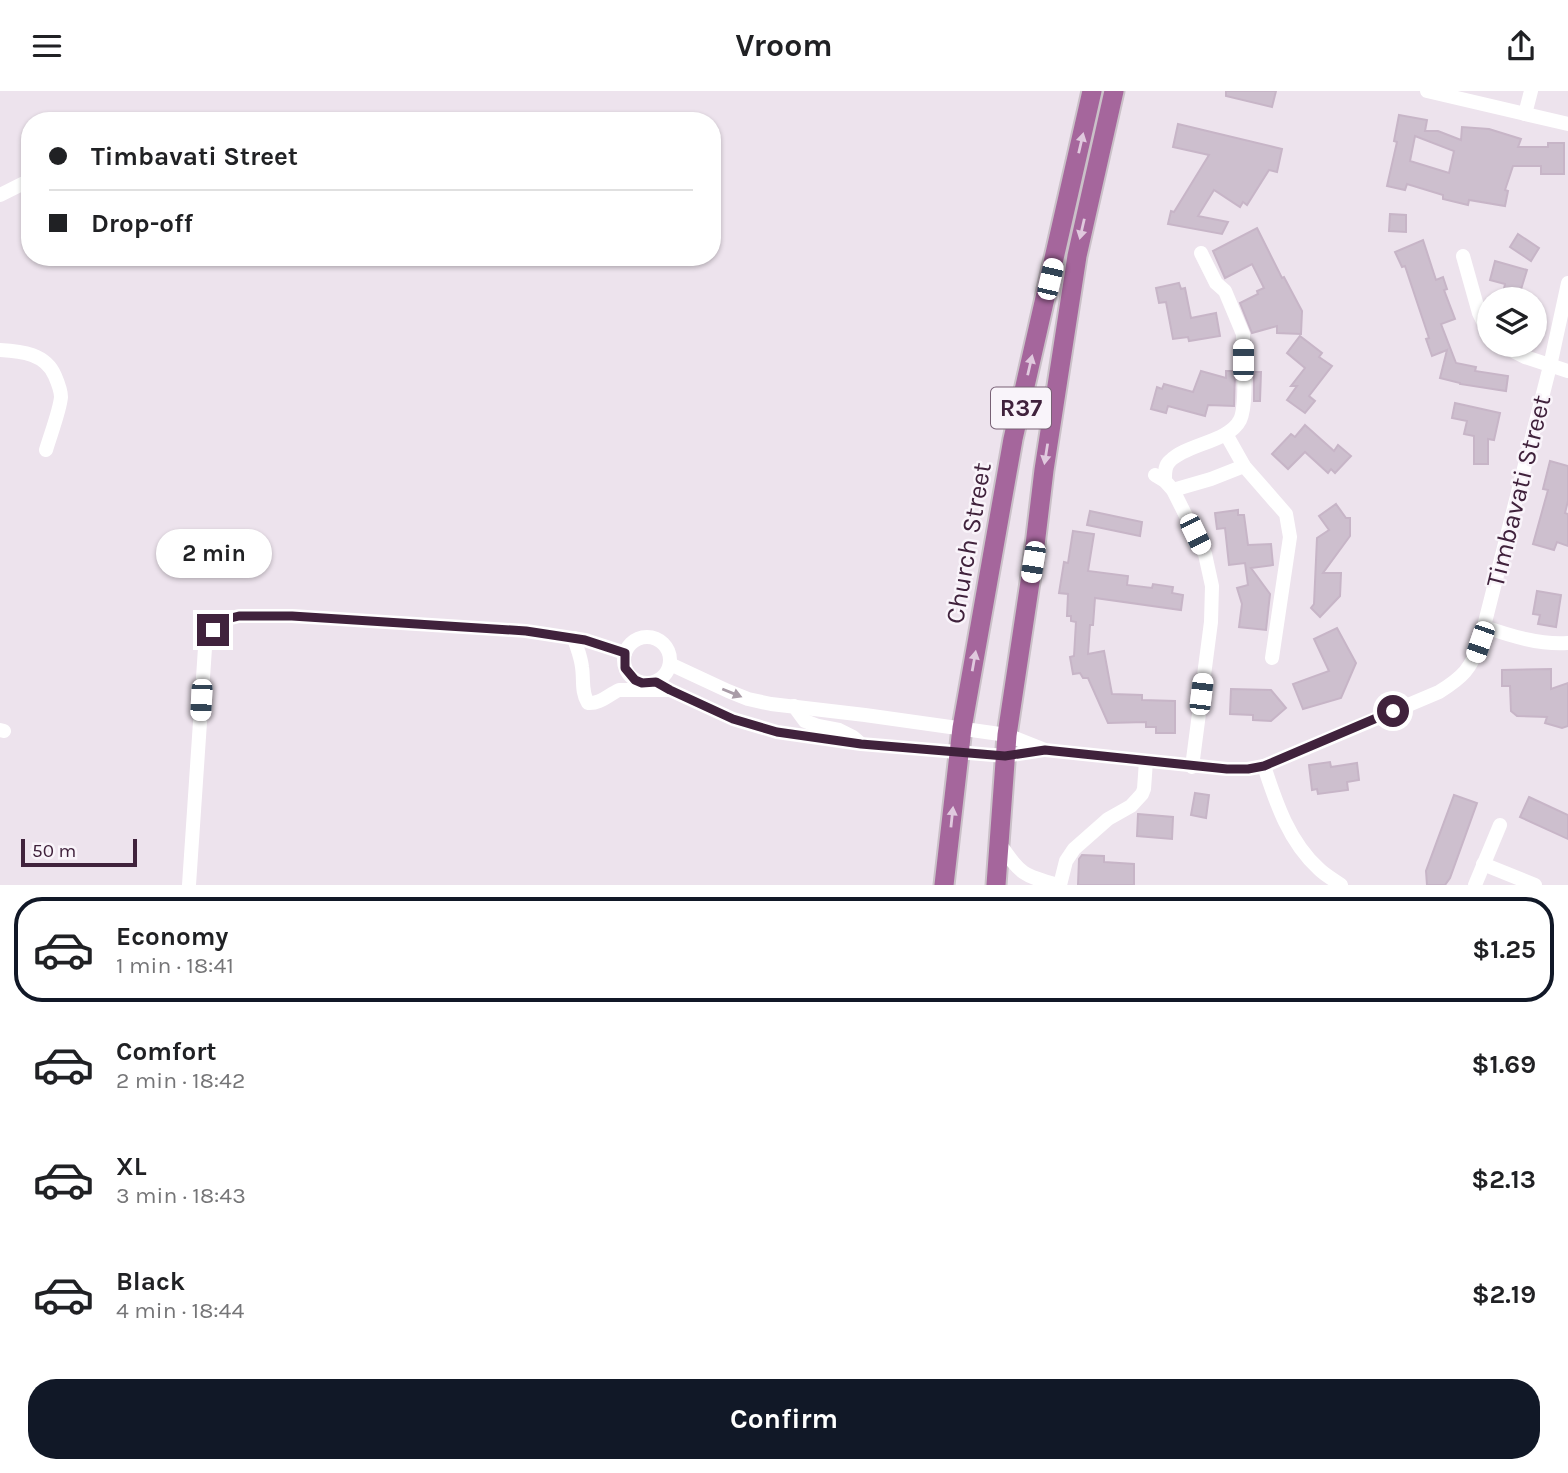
<!DOCTYPE html>
<html lang="en">
<head>
<meta charset="utf-8">
<style>
  :root { --surface:#fff; --page:#f2f2f2; --text:#202124; --muted:#757577; --line:#e0e0e0; --accent:#111827 }
  body { margin:0; font-family:Karla,sans-serif; background:var(--page); color:var(--text); height:100vh; display:flex; flex-direction:column; font-size:26px; white-space:nowrap }
  * { box-sizing:border-box; margin:0 }
  p { font-size:23px; color:var(--muted) }
  .icon { flex:none; width:38px; height:38px; fill:none; stroke:currentColor; stroke-width:2; stroke-linecap:round; stroke-linejoin:round }
  .map { position:relative; height:794px; overflow:hidden }
  .sheet { display:flex; flex-direction:column; background:var(--surface); flex:1 }
  .sheet>* { flex:none }
  .banner { position:absolute; left:21px; top:21px; width:700px; height:154px; border-radius:28px; box-shadow:0 2px 5px #0004; display:grid; align-content:center; height:154px; padding:0 28px; background:var(--surface) }
  .fabs { position:absolute; left:1477px; top:196px; display:grid; gap:14px }
  .fabs a { display:grid; place-items:center; width:70px; height:70px; border-radius:50%; background:var(--surface); box-shadow:0 2px 5px #0004; font-size:35px }
  .scale { position:absolute; left:21px; bottom:18px; width:116px; box-sizing:border-box; padding-left:7px; border:4px solid #40223c; border-top:0; font-size:19px; line-height:24px; white-space:nowrap; color:#40223c; -webkit-text-stroke:5px #f9f4fa; paint-order:stroke }
  .end { position:absolute; width:32px; height:32px; margin:-16px; border:9px solid #40223c; background:#fff; box-shadow:0 0 0 4px #fff }
  .from { border-radius:50% }
  .bubble { position:absolute; height:49px; border-radius:24px; background:var(--surface); box-shadow:0 2px 5px #0004; font-size:23px; font-weight:700; line-height:49px; text-align:center }
  .car { position:absolute; width:21px; height:42px; margin:-21px -10px; border-radius:9px; box-shadow:0 0 5px 2px #0007; background:linear-gradient(#fff 24%,#345 0 40%,#fff 0 76%,#345 0 86%,#fff 0) }
  .banner b { display:flex; align-items:center; gap:24px; height:66px; font-size:26px }
  .banner b+b { border-top:2px solid var(--line) }
  .banner i { width:18px; height:18px; background:var(--text) }
  ul { padding:12px 0 0; list-style:none }
  li { display:flex; align-items:center; gap:21px; height:105px; margin:0 14px 10px; padding:0 14px; border:4px solid transparent; border-radius:28px }
  li div { flex:1 }
  li b { display:block; font-size:26px }
  li em { font-style:normal; font-weight:700 }
  li.current { border-color:var(--accent) }
  li>.icon { width:63px; height:63px; stroke-width:1.5 }
  .primary-button { display:flex; gap:14px; margin-top:auto; padding:14px 28px }
  .primary-button a { flex:1; height:80px; border-radius:28px; background:var(--accent); color:#fff; font-size:28px; font-weight:700; line-height:80px; text-align:center }
  header { display:flex; justify-content:space-between; align-items:center; height:91px; padding:0 28px; background:var(--surface); font-size:32px; font-weight:700 }
  .map>svg:first-child { display:block }
</style>
</head>
<body>
<header><svg class="icon" aria-label="menu" viewBox="0 0 24 24"><path d="M4 6h16M4 12h16M4 18h16"/></svg>Vroom<svg class="icon" aria-label="share" viewBox="0 0 24 24"><path d="M12 15V3M7 8l5-5 5 5M5 13v7h14v-7"/></svg></header>
<div class="map">
<svg width="1568" height="794" viewBox="0 0 1568 794">
  <rect width="100%" height="100%" fill="#ede3ed"/>
  <g fill="#cdbfce" stroke="#c7b5c7" stroke-width="2" fill-rule="evenodd">
    <polygon points="1226,0 1276,0 1272,16 1226,5"/>
    <path d="M 1399,24 L 1427,29 L 1425,40 L 1438,40 L 1461,49 L 1462,36 L 1489,38 L 1521,48 L 1518,56 L 1548,56 L 1548,52 L 1564,52 L 1564,83 L 1541,83 L 1541,75 L 1513,75 L 1505,99 L 1508,100 L 1505,115 L 1469,109 L 1468,114 L 1443,108 L 1443,104 L 1407,93 L 1405,99 L 1387,95 L 1397,51 L 1394,50 ZM 1415,45 L 1454,60 L 1449,82 L 1410,70 Z"/>
    <polygon points="1178,33 1282,58 1277,81 1269,79 1247,114 1243,111 1240,116 1214,99 1198,125 1228,131 1222,143 1168,133 1171,120 1174,121 1209,64 1173,56"/>
    <polygon points="1390,123 1406,124 1406,141 1389,140"/>
    <polygon points="1257,137 1282,187 1284,186 1302,220 1301,243 1277,242 1277,235 1252,242 1240,212 1258,203 1257,200 1264,197 1252,173 1225,187 1213,160"/>
    <polygon points="1518,143 1539,157 1531,170 1510,156"/>
    <polygon points="1423,149 1436,189 1443,186 1447,198 1444,199 1455,228 1441,233 1456,272 1476,276 1475,280 1508,285 1506,300 1460,293 1460,292 1440,287 1447,259 1432,265 1426,248 1429,247 1405,175 1402,176 1395,161"/>
    <polygon points="1495,170 1527,179 1518,208 1502,208 1505,193 1490,189"/>
    <polygon points="1179,192 1181,198 1185,197 1191,227 1216,222 1220,245 1189,250 1188,246 1173,248 1166,211 1159,212 1156,197"/>
    <polygon points="1300,245 1322,262 1319,266 1332,275 1309,305 1315,310 1305,322 1287,309 1297,295 1291,295 1305,277 1287,262"/>
    <polygon points="1201,280 1226,287 1226,280 1235,280 1234,315 1208,314 1205,325 1168,315 1166,322 1151,318 1157,296 1162,298 1164,293 1193,301"/>
    <polygon points="1254,281 1261,281 1260,310 1254,310"/>
    <polygon points="1455,312 1500,322 1494,349 1488,348 1488,373 1474,373 1474,345 1464,343 1467,330 1452,327"/>
    <polygon points="1305,334 1334,360 1338,354 1351,365 1335,382 1331,378 1328,382 1305,361 1288,378 1272,363 1291,343 1295,346"/>
    <polygon points="1550,370 1568,375 1568,410 1565,422 1568,423 1568,455 1557,451 1554,459 1533,453 1548,399 1543,398"/>
    <polygon points="1336,413 1346,427 1350,427 1350,445 1323,482 1341,482 1340,505 1320,526 1311,517 1314,513 1317,447 1329,439 1319,425"/>
    <polygon points="1238,419 1238,424 1244,424 1248,454 1271,453 1273,474 1251,477 1270,503 1266,539 1239,536 1242,513 1237,497 1248,494 1245,472 1229,474 1225,437 1217,438 1215,422"/>
    <polygon points="1090,420 1142,431 1140,445 1087,434"/>
    <polygon points="1073,440 1094,443 1088,480 1128,485 1127,494 1152,497 1153,493 1173,496 1172,502 1183,504 1181,519 1095,507 1093,534 1090,534 1088,563 1104,560 1112,603 1142,604 1142,609 1175,610 1175,642 1156,642 1156,636 1146,636 1146,631 1108,632 1088,587 1083,587 1080,582 1073,583 1070,566 1074,565 1076,531 1071,530 1071,525 1067,525 1068,503 1059,502 1064,471 1068,472"/>
    <polygon points="1537,500 1561,504 1556,536 1538,533 1540,524 1533,523"/>
    <polygon points="1337,537 1356,572 1341,607 1303,618 1293,593 1329,580 1314,548"/>
    <polygon points="1551,578 1551,598 1568,592 1568,635 1562,637 1545,632 1547,626 1517,625 1511,620 1510,595 1502,595 1502,579"/>
    <polygon points="1231,598 1271,599 1286,617 1271,630 1253,629 1253,624 1230,623"/>
    <polygon points="1330,671 1331,676 1357,672 1359,689 1347,691 1348,699 1318,703 1317,698 1312,699 1309,674"/>
    <polygon points="1195,702 1209,704 1206,727 1191,724"/>
    <polygon points="1454,704 1477,712 1450,787 1445,794 1427,794 1426,780"/>
    <polygon points="1529,706 1568,724 1568,748 1520,726"/>
    <polygon points="1138,723 1173,726 1172,748 1137,745"/>
    <polygon points="1082,764 1104,765 1104,771 1134,773 1134,794 1078,794 1079,768"/>
  </g>
  <g fill="none" stroke-linecap="round" stroke-linejoin="round">
    <defs>
      <g id="major">
        <polyline points="944,794 962,637 1013,348 1092,0"/>
        <polyline points="996,794 1007,644 1033,471 1044,379 1077,165 1114,0"/>
      </g>
    </defs>
    <use href="#major" stroke="#cac1c8" stroke-width="23"/>
    <g stroke="#fff" stroke-width="14">
      <polyline points="1427,0 1568,33"/>
      <polyline points="1525,23 1531,0"/>
      <polyline points="0,104 30,89"/>
      <polyline points="1463,165 1479,222 1489,243"/>
      <polyline points="1501,254 1525,266 1568,280"/>
      <path d="M 0,259 C 22,260 46,263 55,285 C 58,292 61,299 61,306 C 60,319 50,345 46,359"/>
      <polyline points="1226,343 1244,375 1286,423 1290,446 1272,567"/>
      <polyline points="1155,384 1165,390 1173,399 1205,463 1212,495 1211,531 1192,676"/>
      <path d="M 1165,390 C 1165,383 1164,375 1170,370 C 1186,353 1229,351 1240,329 C 1248,313 1243,263 1243,243 L 1225,200 L 1216,192 L 1201,162"/>
      <polyline points="1173,399 1211,388 1244,375"/>
      <path d="M 1485,536 C 1511,545 1540,554 1568,552"/>
      <circle cx="647" cy="569" r="23"/>
      <path d="M 574,547 C 577,557 581,566 582,576 C 584,589 581,601 588,612 C 600,613 608,604 619,599 L 669,599"/>
      <path d="M 670,573 L 728,600 L 748,608 L 771,613 L 865,624 L 1007,644 L 1045,659 L 1227,678 L 1248,678 L 1264,675 L 1439,601 C 1463,586 1471,578 1480,551 L 1550,275 L 1568,192"/>
      <polyline points="656,591 670,599 733,628 777,641 861,653 1005,665 1044,659"/>
      <polyline points="794,615 805,630 818,635 839,639 853,646 860,652"/>
      <polyline points="0,639 4,640"/>
      <path d="M 1264,675 C 1276,712 1289,751 1319,778 C 1325,784 1334,789 1341,794"/>
      <path d="M 999,752 C 1021,783 1021,784 1058,794"/>
      <polyline points="1483,773 1535,794"/>
      <polyline points="189,794 205,557 207,547 213,539 227,528 239,525 292,525 526,540 585,549 625,562"/>
      <polyline points="1060,794 1066,770 1074,758 1108,728 1131,715 1142,703 1144,698 1146,670"/>
      <polyline points="1475,794 1500,734"/>
    </g>
    <use href="#major" stroke="#a5669c" stroke-width="19"/>
  </g>
  <defs><path id="oneway-solid" d="M-6-.8H1V-3.2L6.5 0L1 3.2V.8H-6Z" transform="scale(1.75)"/></defs>
  <g fill="#e0c9de">
    <use href="#oneway-solid" transform="translate(1081 52) rotate(-77)"/>
    <use href="#oneway-solid" transform="translate(1082 138) rotate(103)"/>
    <use href="#oneway-solid" transform="translate(1030 274) rotate(-77)"/>
    <use href="#oneway-solid" transform="translate(1046 363) rotate(99)"/>
    <use href="#oneway-solid" transform="translate(974 570) rotate(-80)"/>
    <use href="#oneway-solid" transform="translate(952 726) rotate(-84)"/>
  </g>
  <use fill="#a99ca7" href="#oneway-solid" transform="translate(732 602) rotate(22)"/>
  <g fill="none" stroke-linecap="round" stroke-linejoin="round">
    <polyline stroke="#40223c" stroke-width="9" points="213,539 227,528 239,525 292,525 526,540 585,549 625,562 625,577 635,589 642,592 656,591 670,599 733,628 777,641 861,653 1005,665 1045,659 1227,678 1248,678 1264,675 1393,620"/>
  </g>
  <g text-anchor="middle" stroke-width="5" stroke-linejoin="round" paint-order="stroke">
    <rect fill="#f9f4fa" stroke="#786175" stroke-width="2" x="991" y="296.5" width="60" height="41" rx="5"/>
    <g font-size="24" font-weight="bold" fill="#40223c">
      <text x="1021" y="325">R37</text>
    </g>
    <g font-size="26" fill="#40223c" stroke="#f9f4fa">
      <text transform="translate(1518 400) rotate(-76)" y="9">Timbavati Street</text>
      <text transform="translate(968 452) rotate(-80)" y="9">Church Street</text>
    </g>
  </g>
</svg>
<div class="fabs">
<a><svg class="icon" aria-label="layers" viewBox="0 0 24 24"><path d="M12 4l9 5-9 5-9-5zM3 14l9 5 9-5"/></svg></a>
</div>
<div class="scale">50 m</div>
<i class="end from" style="left:1393px;top:620px"></i>
<i class="end" style="left:213px;top:539px"></i>
<div class="bubble" style="left:156px;top:438px;width:116px">2 min</div>
<i class="car" style="left:1050px;top:188px;rotate:13deg"></i>
<i class="car" style="left:1243px;top:269px;rotate:0deg"></i>
<i class="car" style="left:1195px;top:443px;rotate:154deg"></i>
<i class="car" style="left:1033px;top:471px;rotate:189deg"></i>
<i class="car" style="left:1480px;top:551px;rotate:199deg"></i>
<i class="car" style="left:1201px;top:603px;rotate:7deg"></i>
<i class="car" style="left:201px;top:609px;rotate:183deg"></i>
<div class="banner">
<b><i class="from"></i>Timbavati Street</b>
<b><i></i>Drop-off</b>
</div>
</div>
<section class="sheet">
<ul>
<li class="current"><svg class="icon" aria-label="car" viewBox="0 0 24 24"><path d="M5 17H2v-5l4-1 3-4h7l3 4 3 1v5h-3M9 17h6M6 11h13"/><circle cx="7" cy="17" r="2"/><circle cx="17" cy="17" r="2"/></svg><div><b>Economy</b><p>1 min · 18:41</p></div><em>$1.25</em></li>
<li><svg class="icon" aria-label="car" viewBox="0 0 24 24"><path d="M5 17H2v-5l4-1 3-4h7l3 4 3 1v5h-3M9 17h6M6 11h13"/><circle cx="7" cy="17" r="2"/><circle cx="17" cy="17" r="2"/></svg><div><b>Comfort</b><p>2 min · 18:42</p></div><em>$1.69</em></li>
<li><svg class="icon" aria-label="car" viewBox="0 0 24 24"><path d="M5 17H2v-5l4-1 3-4h7l3 4 3 1v5h-3M9 17h6M6 11h13"/><circle cx="7" cy="17" r="2"/><circle cx="17" cy="17" r="2"/></svg><div><b>XL</b><p>3 min · 18:43</p></div><em>$2.13</em></li>
<li><svg class="icon" aria-label="car" viewBox="0 0 24 24"><path d="M5 17H2v-5l4-1 3-4h7l3 4 3 1v5h-3M9 17h6M6 11h13"/><circle cx="7" cy="17" r="2"/><circle cx="17" cy="17" r="2"/></svg><div><b>Black</b><p>4 min · 18:44</p></div><em>$2.19</em></li>
</ul>
<div class="primary-button"><a>Confirm</a></div>
</section>
</body>
</html>
